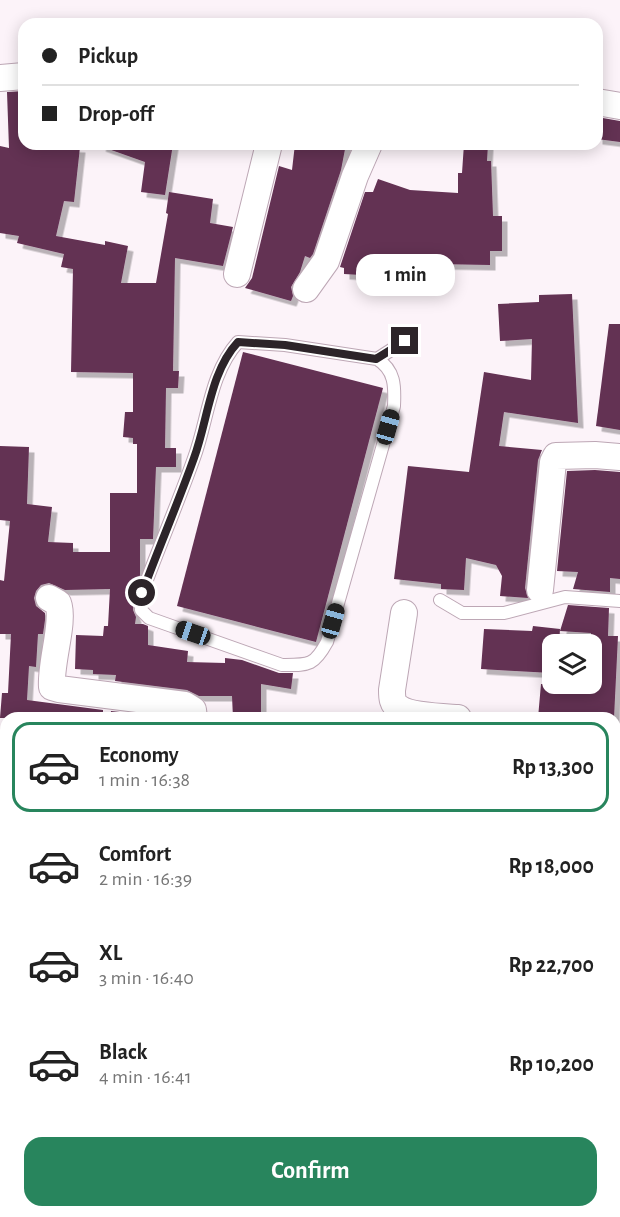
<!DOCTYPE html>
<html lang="en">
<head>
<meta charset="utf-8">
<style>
  :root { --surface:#fff; --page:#f2f2f2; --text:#222; --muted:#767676; --line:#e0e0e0; --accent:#28855d }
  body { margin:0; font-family:"Alegreya Sans",sans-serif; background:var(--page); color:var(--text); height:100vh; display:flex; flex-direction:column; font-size:22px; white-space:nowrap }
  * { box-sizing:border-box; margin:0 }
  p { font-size:20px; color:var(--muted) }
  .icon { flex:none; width:33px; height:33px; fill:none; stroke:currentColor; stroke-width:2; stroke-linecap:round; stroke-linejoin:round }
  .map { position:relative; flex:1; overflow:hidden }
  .details { position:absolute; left:0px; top:712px; width:621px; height:506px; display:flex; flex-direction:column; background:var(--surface); border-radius:18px 18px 0 0; box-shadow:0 3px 15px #0003 }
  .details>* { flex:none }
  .guide { position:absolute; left:18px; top:18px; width:585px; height:132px; border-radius:18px; box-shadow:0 3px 15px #0003; display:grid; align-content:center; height:132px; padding:0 24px; background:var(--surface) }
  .controls { position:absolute; left:542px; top:634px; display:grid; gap:12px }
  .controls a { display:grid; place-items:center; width:60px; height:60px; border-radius:12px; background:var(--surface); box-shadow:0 3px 15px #0003; font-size:30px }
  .end { position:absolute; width:27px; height:27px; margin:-14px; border:8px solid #2c2429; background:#fff; box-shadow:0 0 0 3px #fff }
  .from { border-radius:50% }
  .bubble { position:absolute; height:42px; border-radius:18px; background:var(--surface); box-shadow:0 3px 15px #0003; font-size:20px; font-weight:700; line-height:42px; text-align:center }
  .car { position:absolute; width:18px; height:36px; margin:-18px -9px; border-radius:8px; box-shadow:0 0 4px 2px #0007; background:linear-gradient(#222 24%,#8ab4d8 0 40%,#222 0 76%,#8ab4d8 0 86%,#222 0) }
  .guide b { display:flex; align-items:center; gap:21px; height:57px; font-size:22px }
  .guide b+b { border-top:2px solid var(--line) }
  .guide i { width:15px; height:15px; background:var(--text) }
  ul { padding:10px 0 0; list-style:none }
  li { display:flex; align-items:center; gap:18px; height:90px; margin:0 12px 9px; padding:0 12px; border:3px solid transparent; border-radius:18px }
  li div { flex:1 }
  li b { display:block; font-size:22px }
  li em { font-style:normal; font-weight:700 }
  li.current { border-color:var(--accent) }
  li>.icon { width:54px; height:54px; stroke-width:1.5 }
  .cta { display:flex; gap:12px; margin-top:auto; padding:12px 24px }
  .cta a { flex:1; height:69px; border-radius:18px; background:var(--accent); color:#fff; font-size:24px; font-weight:700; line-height:69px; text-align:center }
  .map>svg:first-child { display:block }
</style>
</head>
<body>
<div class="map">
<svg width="620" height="1217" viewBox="0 0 620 1217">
  <defs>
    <filter id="shadow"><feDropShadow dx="5.5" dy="5.5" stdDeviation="0" flood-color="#0004"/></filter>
  </defs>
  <rect width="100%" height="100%" fill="#fcf3f9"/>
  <g fill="#643053" filter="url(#shadow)">
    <polygon points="24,91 24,144 80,147 74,202 64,201 56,236 105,245 105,241 128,246 121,283 156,283 168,214 166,213 169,192 213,199 210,223 233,227 223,266 175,258 173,371 179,371 178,388 166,388 165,448 176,448 176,467 156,467 153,539 140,539 140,575 134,592 133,610 136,617 135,624 143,624 148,626 148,645 188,651 187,662 225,663 225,658 242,660 279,673 293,673 291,689 261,684 261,718 233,718 232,696 199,696 187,690 115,681 116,675 93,674 93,670 75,669 76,635 103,636 104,626 108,626 110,589 65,590 49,583 41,585 36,591 34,598 36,606 45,613 45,620 43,634 38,634 36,667 29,666 27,700 103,710 103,718 0,718 2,693 8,693 11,634 0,634 0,580 4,581 10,521 0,520 0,446 29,447 27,504 52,507 48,542 73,543 73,552 110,552 110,493 137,493 137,444 133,444 133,438 123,437 125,412 133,412 133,373 71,372 73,269 61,267 64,254 17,243 19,236 0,233 0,146 9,148 7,92"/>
    <polygon points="597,117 620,121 620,142 597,139"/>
    <polygon points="101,144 173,144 165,195 141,192 145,162 100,146"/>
    <polygon points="295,144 346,144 341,170 313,254 310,258 305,256 300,272 291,287 293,296 291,301 245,288 252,278 279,166 292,170"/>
    <polygon points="464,144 488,144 487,161 491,161 493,216 502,216 502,251 490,251 490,265 437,264 437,287 396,285 396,277 344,274 344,268 340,267 365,192 373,192 378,179 410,190 458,193 458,173 462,173"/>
    <polygon points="572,294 578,423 504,412 499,446 542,450 538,460 525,588 528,598 500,596 502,576 496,565 466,558 464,590 441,589 441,584 394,579 408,466 469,472 484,372 531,380 532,339 500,341 498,304 539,302 539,295"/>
    <polygon points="609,324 620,324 620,430 596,426"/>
    <polygon points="243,352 383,388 316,642 177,606"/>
    <polygon points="595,470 620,472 620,579 610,578 610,592 573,589 578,572 557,571 567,471"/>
    <polygon points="568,605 609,608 608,636 618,636 614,718 538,718 541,684 591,684 591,633 560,631"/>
    <polygon points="533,626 560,629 559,645 552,645 552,673 481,669 484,629 532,631"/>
    <polygon points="111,711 172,718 110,718"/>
  </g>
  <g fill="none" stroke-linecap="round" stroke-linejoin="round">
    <defs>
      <g id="service">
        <path d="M 377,359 C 395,370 395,386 394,406 L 327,642 C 314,666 309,665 282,665 L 149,618 L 141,610 L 142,593 C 159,547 178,503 194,458 C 208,420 210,373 238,342 L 285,345 L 377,359 L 405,341"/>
        <polyline points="440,600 462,613 504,613 565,597 620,601"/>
        <polyline points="615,1016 620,976"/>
        <polyline points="615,1055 620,1056"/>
      </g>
      <g id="minor">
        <polyline points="0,78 24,76"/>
        <polyline points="597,102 620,106"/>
        <polyline points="237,274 269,144"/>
        <polyline points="306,289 326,261 355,176 369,144"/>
        <polyline points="540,590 553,462 556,456 595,455 620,457"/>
        <path d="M 49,598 L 58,603 C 65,621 50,663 52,687 L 59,689 L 185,705 L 193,710 L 194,718"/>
        <path d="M 404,613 L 392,690 C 392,697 392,704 399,708 C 410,716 444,717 458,718"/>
        <polyline points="0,826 6,826"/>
        <polyline points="615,886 620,887"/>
        <polyline points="0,973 6,974"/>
        <polyline points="615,1126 620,1127"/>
      </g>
    </defs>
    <use href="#service" stroke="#bda7b5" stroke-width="14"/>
    <use href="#minor" stroke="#bda7b5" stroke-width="28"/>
    <polyline stroke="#b4acb1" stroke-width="4" stroke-dasharray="3 3" stroke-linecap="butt" points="423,1217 425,1212"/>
    <use href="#service" stroke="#fff" stroke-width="12"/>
    <use href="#minor" stroke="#fff" stroke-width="26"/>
  </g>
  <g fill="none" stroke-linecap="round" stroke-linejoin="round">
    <path stroke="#2c2429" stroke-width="8" d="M 142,593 C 159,547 178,503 194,458 C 208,420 210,372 238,342 L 285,345 L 376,359 L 405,341"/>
  </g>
</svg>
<div class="controls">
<a><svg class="icon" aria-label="layers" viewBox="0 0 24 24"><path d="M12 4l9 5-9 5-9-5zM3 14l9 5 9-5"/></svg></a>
</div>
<i class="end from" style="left:142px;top:593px"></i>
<i class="end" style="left:405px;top:341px"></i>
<div class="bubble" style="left:356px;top:254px;width:99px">1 min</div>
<i class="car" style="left:388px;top:427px;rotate:16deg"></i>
<i class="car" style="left:333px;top:621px;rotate:16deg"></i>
<i class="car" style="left:193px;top:633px;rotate:289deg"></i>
<div class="guide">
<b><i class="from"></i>Pickup</b>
<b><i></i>Drop-off</b>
</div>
<section class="details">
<ul>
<li class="current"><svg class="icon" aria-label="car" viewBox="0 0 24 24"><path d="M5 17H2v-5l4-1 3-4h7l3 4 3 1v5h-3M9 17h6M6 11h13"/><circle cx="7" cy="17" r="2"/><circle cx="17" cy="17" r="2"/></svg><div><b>Economy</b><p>1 min · 16:38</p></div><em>Rp 13,300</em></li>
<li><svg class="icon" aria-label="car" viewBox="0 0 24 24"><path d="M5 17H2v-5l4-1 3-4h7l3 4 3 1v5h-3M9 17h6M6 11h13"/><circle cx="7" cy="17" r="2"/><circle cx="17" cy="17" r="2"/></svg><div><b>Comfort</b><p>2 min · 16:39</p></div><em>Rp 18,000</em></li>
<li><svg class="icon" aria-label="car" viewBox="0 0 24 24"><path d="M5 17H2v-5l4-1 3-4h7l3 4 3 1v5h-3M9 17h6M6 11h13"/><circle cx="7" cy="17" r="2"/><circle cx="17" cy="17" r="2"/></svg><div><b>XL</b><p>3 min · 16:40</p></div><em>Rp 22,700</em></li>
<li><svg class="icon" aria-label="car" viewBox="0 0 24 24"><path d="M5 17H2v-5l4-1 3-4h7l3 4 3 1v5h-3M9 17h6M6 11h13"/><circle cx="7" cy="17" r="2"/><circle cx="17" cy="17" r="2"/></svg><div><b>Black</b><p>4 min · 16:41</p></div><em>Rp 10,200</em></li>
</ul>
<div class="cta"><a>Confirm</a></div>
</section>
</div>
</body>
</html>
